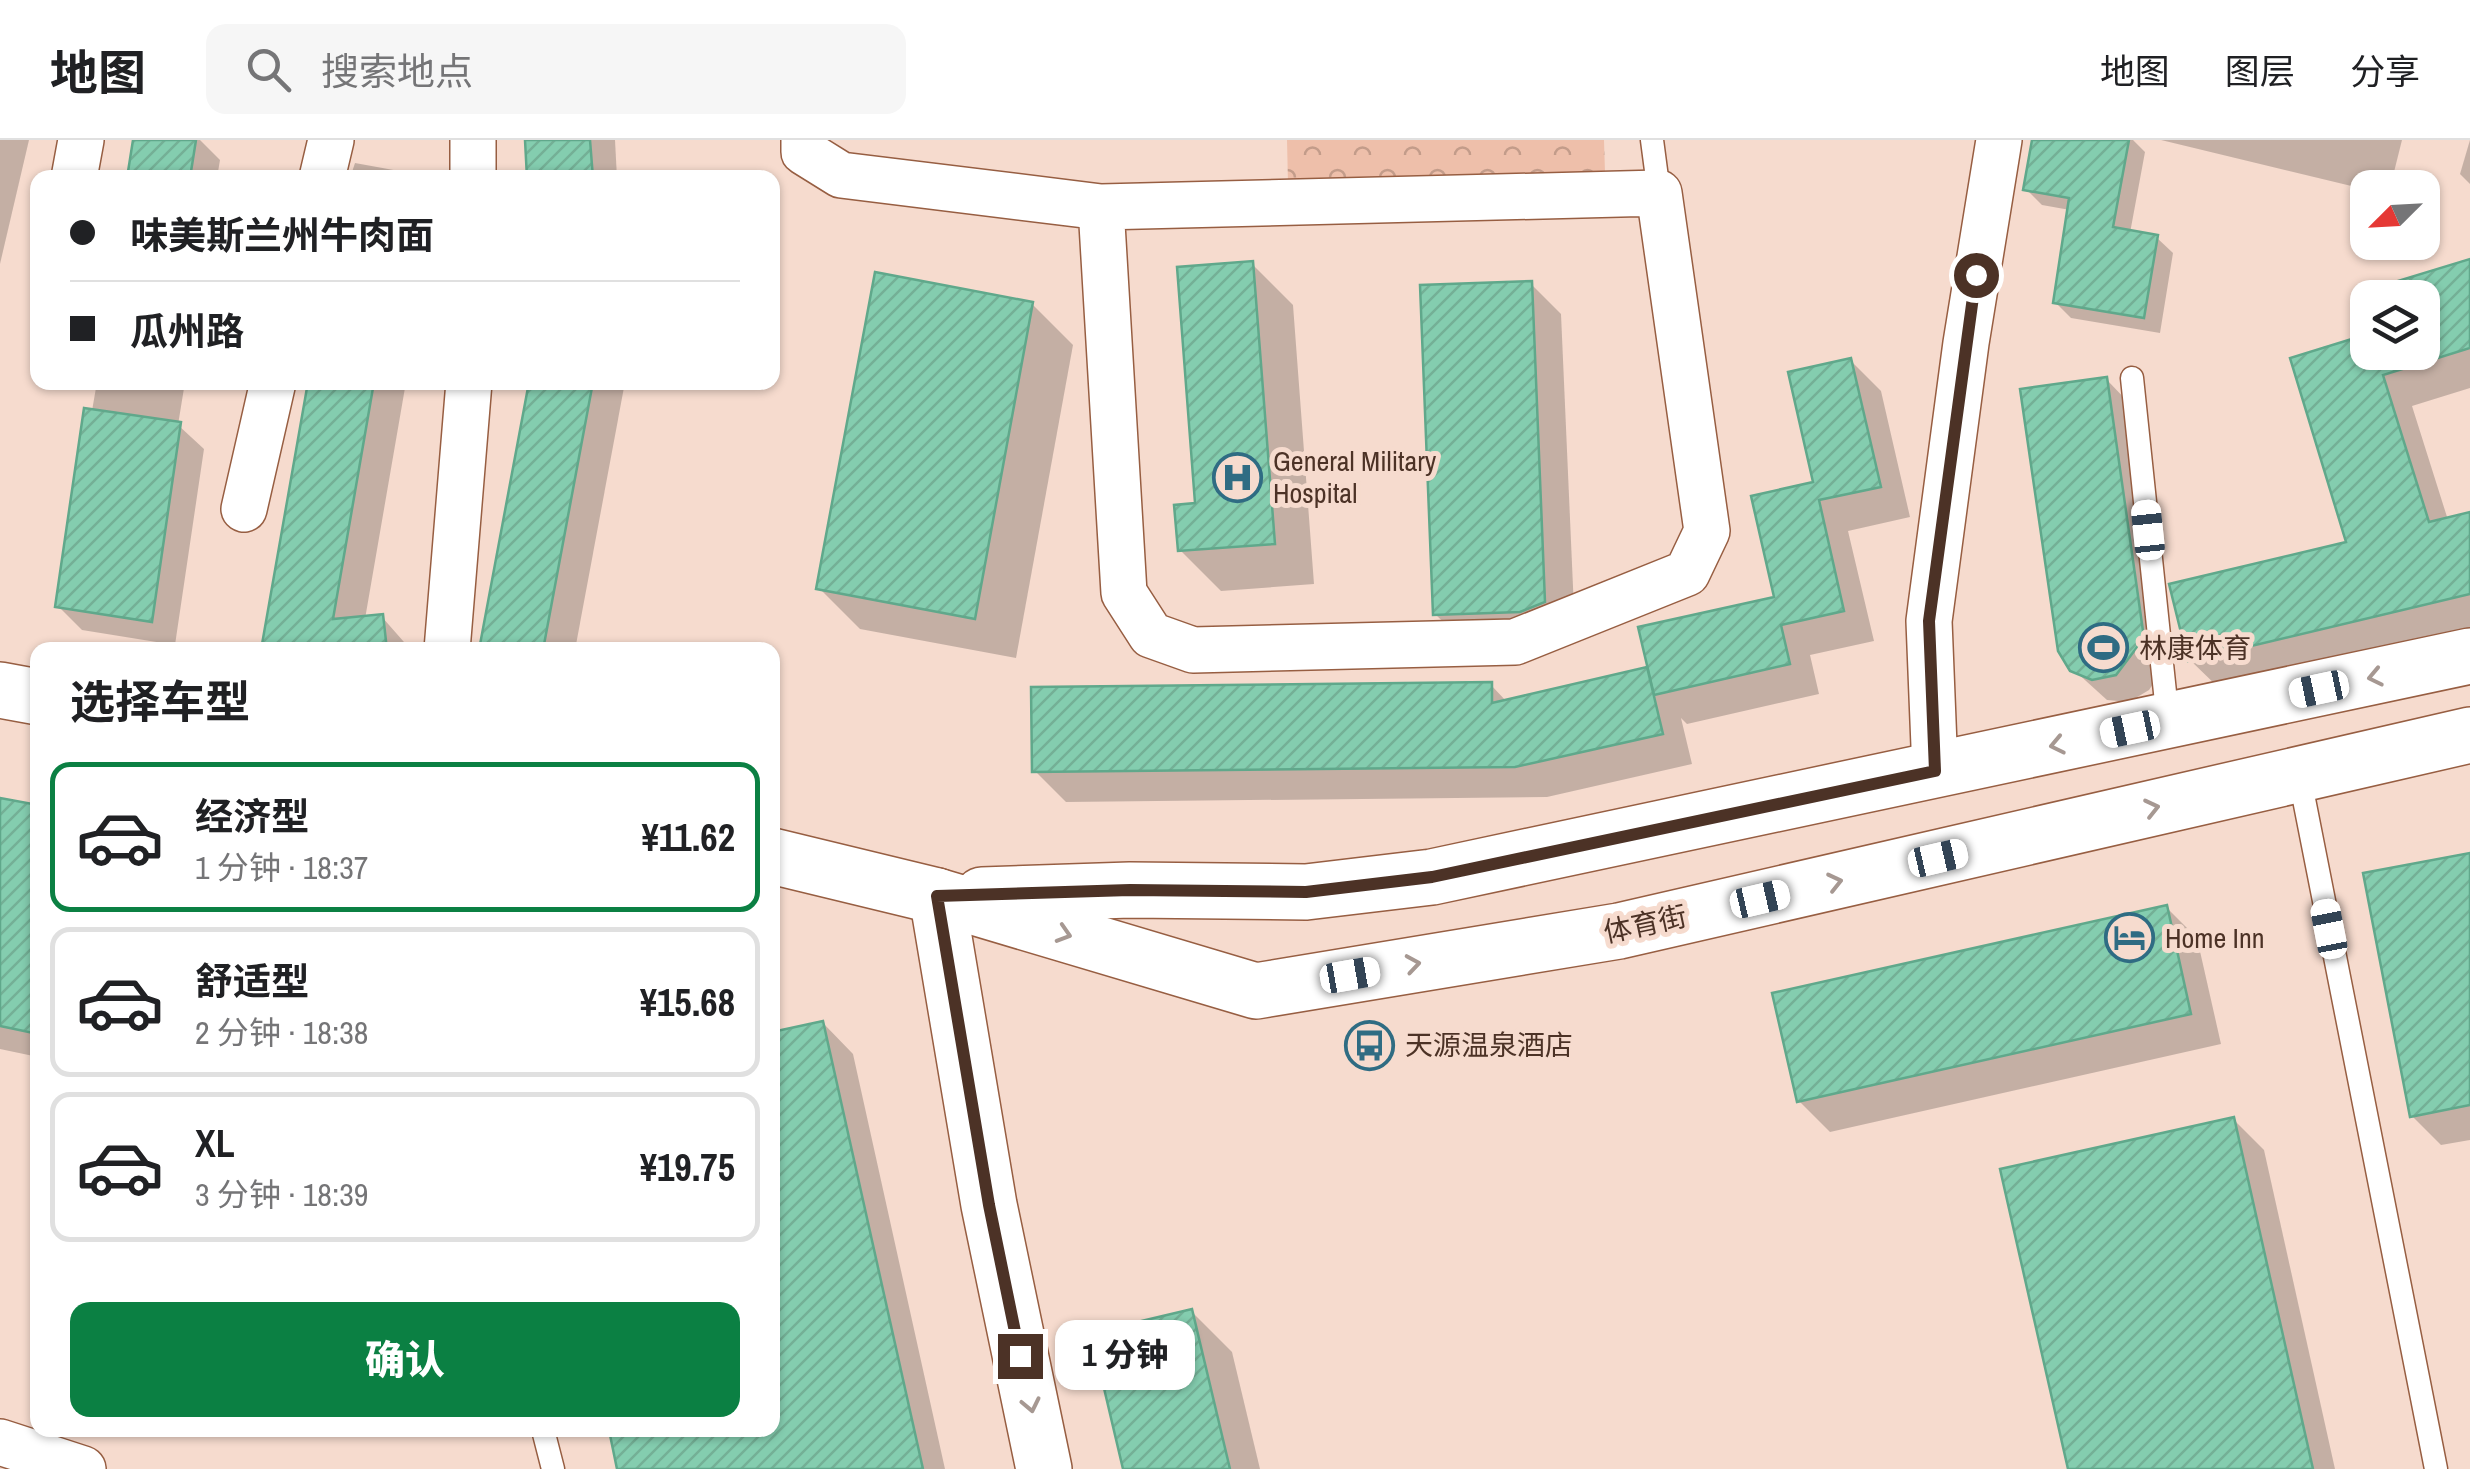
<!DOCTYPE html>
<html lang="zh">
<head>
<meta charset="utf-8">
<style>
  :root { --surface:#fff; --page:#f6f6f6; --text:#202124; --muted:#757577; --line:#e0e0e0; --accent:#0b8043 }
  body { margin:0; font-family:"Archivo Narrow","Noto Sans SC",sans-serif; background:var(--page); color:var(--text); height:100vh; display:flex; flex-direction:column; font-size:38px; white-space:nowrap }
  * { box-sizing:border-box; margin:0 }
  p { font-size:32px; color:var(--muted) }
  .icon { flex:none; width:55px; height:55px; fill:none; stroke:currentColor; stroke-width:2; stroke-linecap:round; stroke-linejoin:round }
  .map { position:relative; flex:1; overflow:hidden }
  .sheet { position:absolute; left:30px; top:502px; width:750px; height:795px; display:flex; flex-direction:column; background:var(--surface); border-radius:20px; box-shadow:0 2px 8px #0004 }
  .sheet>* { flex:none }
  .banner { position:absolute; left:30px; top:30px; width:750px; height:220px; border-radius:20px; box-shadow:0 2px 8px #0004; display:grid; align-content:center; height:220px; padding:0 40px; background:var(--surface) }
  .needle { width:65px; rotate:246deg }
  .fabs { position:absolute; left:2350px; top:30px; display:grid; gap:20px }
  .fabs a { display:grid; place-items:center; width:90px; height:90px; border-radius:20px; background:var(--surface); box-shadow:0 2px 8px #0004; font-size:50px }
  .end { position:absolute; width:45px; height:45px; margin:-22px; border:12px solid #4c3226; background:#fff; box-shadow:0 0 0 5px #fff }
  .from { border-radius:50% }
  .bubble { position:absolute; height:70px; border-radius:20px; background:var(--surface); box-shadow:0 2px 8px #0004; font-size:32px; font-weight:800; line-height:70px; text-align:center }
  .car { position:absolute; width:30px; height:60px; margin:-30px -15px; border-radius:12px; box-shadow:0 0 8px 2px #0007; background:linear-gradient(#fff 24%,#345 0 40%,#fff 0 76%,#345 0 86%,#fff 0) }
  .banner b { display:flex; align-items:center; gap:35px; height:95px; font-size:38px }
  .banner b+b { border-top:2px solid var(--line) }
  .banner i { width:25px; height:25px; background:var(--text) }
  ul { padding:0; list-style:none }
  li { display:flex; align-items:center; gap:30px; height:150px; margin:0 20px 15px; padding:0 20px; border:5px solid var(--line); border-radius:20px }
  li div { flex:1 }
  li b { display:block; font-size:38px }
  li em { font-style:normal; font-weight:800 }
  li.on { border-color:var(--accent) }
  li>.icon { width:90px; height:90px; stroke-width:1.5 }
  h2 { padding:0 40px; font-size:45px; line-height:120px }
  .primary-button { display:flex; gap:20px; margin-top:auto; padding:20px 40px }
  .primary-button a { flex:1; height:115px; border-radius:20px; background:var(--accent); color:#fff; font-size:40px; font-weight:800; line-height:115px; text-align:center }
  header { display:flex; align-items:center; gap:60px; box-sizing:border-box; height:140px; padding:0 50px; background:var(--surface); border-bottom:2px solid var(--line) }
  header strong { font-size:48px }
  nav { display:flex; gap:55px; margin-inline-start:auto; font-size:35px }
  .search { width:700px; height:90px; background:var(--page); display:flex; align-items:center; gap:25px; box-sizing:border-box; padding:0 35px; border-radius:20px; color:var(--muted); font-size:38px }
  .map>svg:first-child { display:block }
</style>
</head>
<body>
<header>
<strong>地图</strong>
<div class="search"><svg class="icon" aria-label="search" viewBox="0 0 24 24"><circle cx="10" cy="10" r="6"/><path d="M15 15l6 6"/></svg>搜索地点</div>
<nav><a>地图</a><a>图层</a><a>分享</a></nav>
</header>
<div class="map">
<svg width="2470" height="1329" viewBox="0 0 2470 1329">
  <defs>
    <pattern id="park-crowns" width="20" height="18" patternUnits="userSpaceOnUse" patternTransform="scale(2.5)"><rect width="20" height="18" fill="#eebfaa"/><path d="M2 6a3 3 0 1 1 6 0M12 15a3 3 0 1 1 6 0" fill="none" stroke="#c39c8a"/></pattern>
    <pattern id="building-hatch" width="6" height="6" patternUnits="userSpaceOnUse" patternTransform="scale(2.5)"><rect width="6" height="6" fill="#84cdaf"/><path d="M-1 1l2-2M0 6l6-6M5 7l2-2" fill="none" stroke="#74b096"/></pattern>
  </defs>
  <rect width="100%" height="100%" fill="#f6dbce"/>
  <polygon fill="url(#park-crowns)" points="1287,0 1604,0 1605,33 1288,44"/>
  <g fill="#0003">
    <polygon points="0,0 29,0 0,124"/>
    <polygon points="136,0 200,0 220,20 217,38 130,38"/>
    <polygon points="527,0 615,0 617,38 530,38"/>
    <polygon points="2035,0 2133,0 2145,12 2130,93 2156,97 2173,113 2160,193 2071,178 2055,162 2070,70 2042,65 2026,49"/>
    <polygon points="2161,0 2402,0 2390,48 2368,50"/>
    <polygon points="2470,0 2470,44 2460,34"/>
    <polygon points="355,23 410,33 415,38 350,38"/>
    <polygon points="2470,121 2470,248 2412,266 2448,380 2470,375 2470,491 2221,550 2190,520 2349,404 2368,212 2422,212 2422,158 2358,155"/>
    <polygon points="1252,124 1293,165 1314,444 1221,451 1180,410 1197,366"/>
    <polygon points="1530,143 1561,174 1575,492 1466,504 1435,474"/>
    <polygon points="1032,164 1073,205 1016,518 860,489 819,448"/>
    <polygon points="1850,220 1881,251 1910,377 1848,391 1874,501 1810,515 1819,554 1687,584 1681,578 1692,624 1547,657 1066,662 1035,631 1491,545 1507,562 1646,530 1652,536 1777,459 1816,344"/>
    <polygon points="2107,240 2130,264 2167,523 2149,550 2129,562 2107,560 2064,521"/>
    <polygon points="97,242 185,242 178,285 204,309 175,505 82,490 58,466"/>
    <polygon points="311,242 406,242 365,479 382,477 411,510 268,510"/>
    <polygon points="532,242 625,242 575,510 481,510"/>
    <polygon points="0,661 38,668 38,917 0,909"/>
    <polygon points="2470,715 2470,1000 2441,1005 2412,976"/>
    <polygon points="2166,767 2197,798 2221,904 1830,992 1799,961"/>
    <polygon points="823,883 853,914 945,1329 620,1329 611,1290 772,1290"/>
    <polygon points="2233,979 2264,1010 2335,1329 2070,1329"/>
    <polygon points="1191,1171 1232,1212 1260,1329 1125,1329"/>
  </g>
  <g fill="url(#building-hatch)" stroke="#60a88b" stroke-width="2.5">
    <polygon points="133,0 196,0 190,38 127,38"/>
    <polygon points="525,0 590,0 593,38 527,38"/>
    <polygon points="2032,0 2129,0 2113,87 2158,95 2144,178 2053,163 2069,58 2023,50"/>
    <polygon points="2470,119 2470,208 2383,235 2429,382 2470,372 2470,454 2188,521 2169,444 2346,402 2290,218 2368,194 2368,212 2422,212 2422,158 2368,158 2368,193 2355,154"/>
    <polygon points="1253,121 1275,404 1178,411 1174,365 1195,363 1177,127"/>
    <polygon points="875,132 1033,162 975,479 816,449"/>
    <polygon points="1532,141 1545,462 1520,472 1433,475 1420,145"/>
    <polygon points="1851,218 1881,347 1819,360 1844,471 1781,485 1790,524 1654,555 1638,487 1774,457 1751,356 1813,342 1788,232"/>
    <polygon points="2107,237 2144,498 2116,535 2092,540 2070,531 2058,511 2020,249"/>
    <polygon points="308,242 374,242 333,479 383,474 387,510 261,510"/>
    <polygon points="529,242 593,242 543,510 479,510"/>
    <polygon points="84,268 181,282 152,482 55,467"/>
    <polygon points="1647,527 1663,594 1515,627 1032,632 1031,547 1492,542 1492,563"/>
    <polygon points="0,658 38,665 38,894 0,886"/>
    <polygon points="2470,713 2470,965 2410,977 2363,733"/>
    <polygon points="2167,765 2191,874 1797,962 1772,853"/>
    <polygon points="823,881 923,1329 617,1329 609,1290 772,1290 772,892"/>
    <polygon points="2234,977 2313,1329 2068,1329 2000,1029"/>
    <polygon points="1192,1169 1230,1329 1123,1329 1091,1193"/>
  </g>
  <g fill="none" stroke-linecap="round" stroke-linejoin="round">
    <defs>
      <g id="lane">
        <polyline points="1652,0 1659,53"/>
        <polyline points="2132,238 2168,581"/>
        <polyline points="2299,634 2436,1329"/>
        <polyline points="543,1290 553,1329"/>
      </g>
      <g id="street">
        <polyline points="804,0 804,12 841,35 1101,67 1659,53 1707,391 1687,433 1515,502 1193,510 1151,495 1124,453 1101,67"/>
        <polyline points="74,38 81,0"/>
        <polyline points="322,38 331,0"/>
        <polyline points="473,38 473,0"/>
        <polyline points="244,369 273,242"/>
        <polyline points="447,510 469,242"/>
        <polyline points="1935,631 1929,481 1966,203 1999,0"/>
        <polyline points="0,1302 83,1329"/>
      </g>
      <g id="secondary">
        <polyline points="0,550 38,557"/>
        <polyline points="772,716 937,756 1256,851 1619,791 2470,595"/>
        <polyline points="982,755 1130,750 1306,752 1432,737 2470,516"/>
        <polyline points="937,756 989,1065 1044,1329"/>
      </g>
    </defs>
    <use href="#lane" stroke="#975e42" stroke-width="25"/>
    <use href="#street" stroke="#975e42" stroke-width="48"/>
    <use href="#secondary" stroke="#975e42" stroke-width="58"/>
    <use href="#lane" stroke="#fff" stroke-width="22"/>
    <use href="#street" stroke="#fff" stroke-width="45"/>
    <use href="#secondary" stroke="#fff" stroke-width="55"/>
  </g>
  <defs><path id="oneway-chevron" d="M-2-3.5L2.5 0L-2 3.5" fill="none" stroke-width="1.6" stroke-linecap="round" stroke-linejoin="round" transform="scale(2.5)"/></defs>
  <g stroke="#a69892">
    <use href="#oneway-chevron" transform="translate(2375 537) rotate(168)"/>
    <use href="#oneway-chevron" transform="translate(2057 605) rotate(168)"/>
    <use href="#oneway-chevron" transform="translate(2152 668) rotate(-13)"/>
    <use href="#oneway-chevron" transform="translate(1835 742) rotate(-13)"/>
    <use href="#oneway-chevron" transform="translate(1064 794) rotate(17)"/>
    <use href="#oneway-chevron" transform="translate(1413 824) rotate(-9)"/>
    <use href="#oneway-chevron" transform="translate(1031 1265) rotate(78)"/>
  </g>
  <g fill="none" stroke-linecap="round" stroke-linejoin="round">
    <polyline stroke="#4c3226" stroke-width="12" points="1020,1216 989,1065 937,756 1130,750 1306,752 1432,737 1935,631 1929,481 1976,135"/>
  </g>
  <defs>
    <symbol id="hospital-ring" viewBox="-11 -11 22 22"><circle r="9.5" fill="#f6dbce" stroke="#2f6c83" stroke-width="1.5"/><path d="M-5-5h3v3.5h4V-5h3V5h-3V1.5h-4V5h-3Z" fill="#2f6c83"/></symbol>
    <symbol id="stadium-ring" viewBox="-11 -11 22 22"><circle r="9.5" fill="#f6dbce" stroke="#2f6c83" stroke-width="1.5"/><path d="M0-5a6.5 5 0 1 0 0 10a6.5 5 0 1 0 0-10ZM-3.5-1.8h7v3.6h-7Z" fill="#2f6c83"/></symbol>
    <symbol id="hotel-ring" viewBox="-11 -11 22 22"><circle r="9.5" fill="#f6dbce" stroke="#2f6c83" stroke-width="1.5"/><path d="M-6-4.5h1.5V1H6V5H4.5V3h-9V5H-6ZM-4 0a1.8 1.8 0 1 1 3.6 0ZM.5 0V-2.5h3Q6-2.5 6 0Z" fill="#2f6c83"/></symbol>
    <symbol id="bus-ring" viewBox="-11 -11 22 22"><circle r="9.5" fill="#f6dbce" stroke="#2f6c83" stroke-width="1.5"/><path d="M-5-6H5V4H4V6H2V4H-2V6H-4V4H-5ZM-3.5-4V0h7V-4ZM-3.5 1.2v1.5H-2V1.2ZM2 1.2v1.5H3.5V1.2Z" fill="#2f6c83"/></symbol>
  </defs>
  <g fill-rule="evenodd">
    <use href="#hospital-ring" x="1210" y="310" width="55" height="55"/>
    <use href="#stadium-ring" x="2076" y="480" width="55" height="55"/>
    <use href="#hotel-ring" x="2102" y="770" width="55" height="55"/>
    <use href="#bus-ring" x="1342" y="878" width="55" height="55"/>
  </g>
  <g text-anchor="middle" stroke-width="10" stroke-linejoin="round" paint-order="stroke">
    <g font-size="28" fill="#4c3226" stroke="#f6dbce" text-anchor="start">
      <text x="1273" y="331">General Military<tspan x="1273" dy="32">Hospital</tspan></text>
      <text x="2139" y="518">林康体育</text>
      <text x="2165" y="808">Home Inn</text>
      <text x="1405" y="915">天源温泉酒店</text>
    </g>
    <g font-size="28" fill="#4c3226" stroke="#f6dbce">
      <text transform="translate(1645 784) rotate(-12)" y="10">体育街</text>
    </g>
  </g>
</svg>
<div class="fabs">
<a><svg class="needle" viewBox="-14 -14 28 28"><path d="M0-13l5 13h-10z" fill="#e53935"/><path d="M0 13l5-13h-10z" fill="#757577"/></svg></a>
<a><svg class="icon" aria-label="layers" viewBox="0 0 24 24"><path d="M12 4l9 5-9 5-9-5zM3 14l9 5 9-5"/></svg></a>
</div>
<i class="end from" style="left:1976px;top:135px"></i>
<i class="end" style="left:1020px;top:1216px"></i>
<div class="bubble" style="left:1055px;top:1180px;width:140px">1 分钟</div>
<i class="car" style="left:2148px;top:390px;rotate:354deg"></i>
<i class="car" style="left:2319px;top:549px;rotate:258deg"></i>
<i class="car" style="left:2130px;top:589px;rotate:258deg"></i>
<i class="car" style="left:1938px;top:718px;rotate:77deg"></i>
<i class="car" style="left:1760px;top:759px;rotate:77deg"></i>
<i class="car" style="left:2329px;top:789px;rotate:349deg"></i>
<i class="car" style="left:1350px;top:835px;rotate:80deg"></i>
<div class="banner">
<b><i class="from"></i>味美斯兰州牛肉面</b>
<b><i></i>瓜州路</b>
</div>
<section class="sheet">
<h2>选择车型</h2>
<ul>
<li class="on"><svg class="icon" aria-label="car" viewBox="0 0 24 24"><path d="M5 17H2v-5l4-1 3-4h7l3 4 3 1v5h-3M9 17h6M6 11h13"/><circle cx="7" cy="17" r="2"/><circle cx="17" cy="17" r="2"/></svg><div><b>经济型</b><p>1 分钟 · 18:37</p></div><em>¥11.62</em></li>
<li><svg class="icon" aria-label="car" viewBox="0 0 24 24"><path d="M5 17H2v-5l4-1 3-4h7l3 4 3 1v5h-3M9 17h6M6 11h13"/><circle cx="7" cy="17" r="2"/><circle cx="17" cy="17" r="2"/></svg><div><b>舒适型</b><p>2 分钟 · 18:38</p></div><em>¥15.68</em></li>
<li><svg class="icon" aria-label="car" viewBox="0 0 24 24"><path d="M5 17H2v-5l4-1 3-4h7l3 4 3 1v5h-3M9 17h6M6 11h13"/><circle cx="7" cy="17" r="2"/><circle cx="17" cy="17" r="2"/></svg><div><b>XL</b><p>3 分钟 · 18:39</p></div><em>¥19.75</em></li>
</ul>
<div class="primary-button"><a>确认</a></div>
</section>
</div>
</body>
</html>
